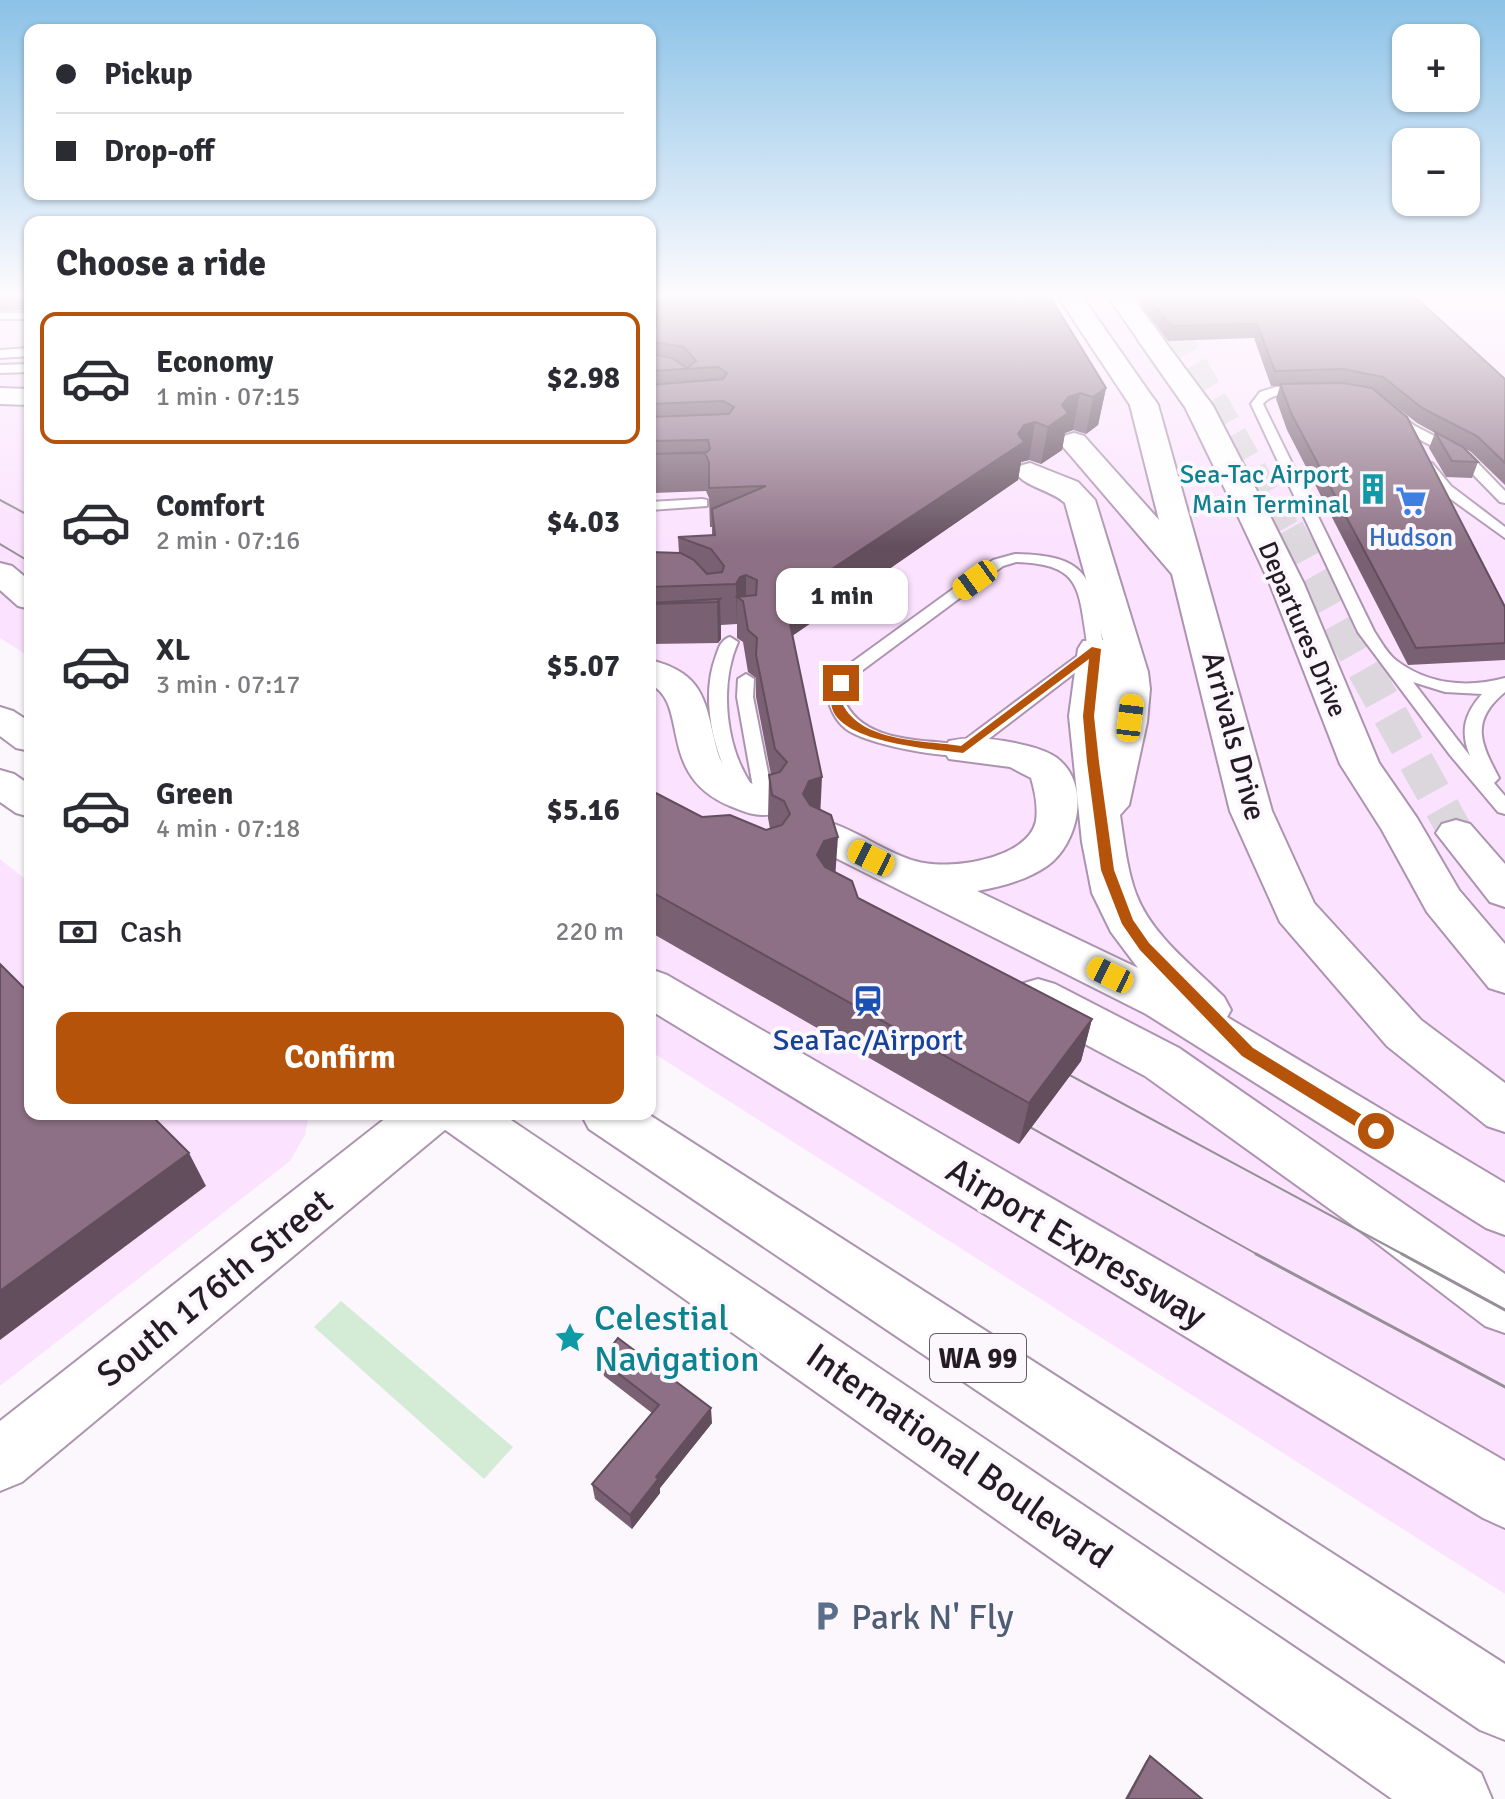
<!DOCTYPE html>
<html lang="en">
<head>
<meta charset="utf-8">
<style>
  :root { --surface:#fff; --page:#f7f7f7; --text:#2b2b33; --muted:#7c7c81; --line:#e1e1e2; --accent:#b45309 }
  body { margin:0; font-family:Signika,sans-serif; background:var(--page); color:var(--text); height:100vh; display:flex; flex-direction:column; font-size:30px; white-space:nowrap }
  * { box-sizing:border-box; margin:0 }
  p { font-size:26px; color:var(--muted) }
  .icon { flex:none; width:44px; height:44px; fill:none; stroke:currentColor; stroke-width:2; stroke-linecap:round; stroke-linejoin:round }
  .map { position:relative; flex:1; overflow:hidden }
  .panel { position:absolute; left:24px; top:216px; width:632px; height:904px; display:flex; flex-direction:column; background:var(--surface); border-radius:16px; box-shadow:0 2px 6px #0004 }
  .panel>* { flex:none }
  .hud { position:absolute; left:24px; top:24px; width:632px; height:176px; border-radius:16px; box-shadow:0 2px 6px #0004; display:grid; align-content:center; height:176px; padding:0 32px; background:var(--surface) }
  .fabs { position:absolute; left:1392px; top:24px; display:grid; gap:16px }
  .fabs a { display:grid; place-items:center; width:88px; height:88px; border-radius:16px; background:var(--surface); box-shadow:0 2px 6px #0004; font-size:40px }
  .end { position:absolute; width:36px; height:36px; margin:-18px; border:10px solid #b45309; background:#fff; box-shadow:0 0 0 4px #fff }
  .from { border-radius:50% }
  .bubble { position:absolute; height:56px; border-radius:16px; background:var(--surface); box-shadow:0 2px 6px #0004; font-size:26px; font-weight:700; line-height:56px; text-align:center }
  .car { position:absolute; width:24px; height:48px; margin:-24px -12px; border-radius:10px; box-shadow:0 0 6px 2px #0007; background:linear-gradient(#f5c518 24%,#345 0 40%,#f5c518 0 76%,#345 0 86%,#f5c518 0) }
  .hud b { display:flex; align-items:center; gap:28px; height:76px; font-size:30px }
  .hud b+b { border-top:2px solid var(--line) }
  .hud i { width:20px; height:20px; background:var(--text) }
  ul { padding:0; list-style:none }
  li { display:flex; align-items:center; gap:24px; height:132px; margin:0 16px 12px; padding:0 16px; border:4px solid transparent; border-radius:16px }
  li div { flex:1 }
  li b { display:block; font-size:30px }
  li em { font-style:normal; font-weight:700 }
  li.active { border-color:var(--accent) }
  li>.icon { width:72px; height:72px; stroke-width:1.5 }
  h2 { padding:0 32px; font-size:36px; line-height:96px }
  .pay { display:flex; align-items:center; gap:20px; height:88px; padding:0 32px; font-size:30px }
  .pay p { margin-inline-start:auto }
  .cta { display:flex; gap:16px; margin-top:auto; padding:16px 32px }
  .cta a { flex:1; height:92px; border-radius:16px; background:var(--accent); color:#fff; font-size:32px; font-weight:700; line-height:92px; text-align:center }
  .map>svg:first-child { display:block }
</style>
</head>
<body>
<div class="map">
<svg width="1505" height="1799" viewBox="0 0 1505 1799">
  <rect width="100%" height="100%" fill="#fcf7fd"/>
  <g fill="#fbe2fe">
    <polygon points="0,295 30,295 30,657 0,638"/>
    <polygon points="650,295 1505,295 1505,1594 650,1051"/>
    <polygon points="0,859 30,883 30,1114 309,1114 305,1135 290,1161 0,1386"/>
  </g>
  <polygon fill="#d4ebd6" points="341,1301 513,1447 484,1479 314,1327"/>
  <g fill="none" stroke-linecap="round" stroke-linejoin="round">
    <polyline stroke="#dcd6dd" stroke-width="27" stroke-dasharray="27 13" stroke-linecap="butt" points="1155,295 1288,532"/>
    <polyline stroke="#dcd6dd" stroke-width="35" stroke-dasharray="35 18" stroke-linecap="butt" points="1287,530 1456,833"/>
    <defs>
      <g id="service">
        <rect x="0" y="313" width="30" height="6"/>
        <polygon points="30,348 30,356 0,358 0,350"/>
        <polygon points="30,364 30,372 0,373 0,365"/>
        <path d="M 1276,387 L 1302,387 L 1308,391 C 1294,400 1276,388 1263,404 L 1374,631 C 1380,640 1388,655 1397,661 C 1429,685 1468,688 1505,678 L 1505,692 C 1470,721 1480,742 1499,778 L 1494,783 L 1505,796 L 1505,814 L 1498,812 L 1450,755 L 1358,632 L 1251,404 L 1260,392 ZM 1413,682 L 1445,692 L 1482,694 C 1464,714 1460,732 1470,756 Z"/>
        <polygon points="1395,412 1415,426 1469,454 1505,491 1505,503 1500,502 1459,460 1405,432 1389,416"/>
        <polygon points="1422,463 1432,463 1451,486 1505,527 1505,538 1441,492 1420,466"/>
        <polygon points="702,499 707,500 707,506 650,510 650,502"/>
        <path d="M 1015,554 C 1093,555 1092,581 1104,649 L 1102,652 L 969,754 C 946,760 866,744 846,729 C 835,720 831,710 827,697 L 844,668 L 993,560 ZM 1016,562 C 1084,564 1078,590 1088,648 L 959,744 C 919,740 859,742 843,697 L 856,675 L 1003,566 Z"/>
        <path d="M 730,637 L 738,642 C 719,685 725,748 753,787 L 737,697 L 738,679 L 746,674 L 754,679 L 753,697 L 772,793 L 770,797 L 750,802 L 743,800 C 715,764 699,701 716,656 C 719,647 721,640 730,637 Z"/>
      </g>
      <polygon id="minor" points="1456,820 1470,824 1505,864 1505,907 1490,902 1436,833 1442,824"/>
      <polygon id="tertiary" points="391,1114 454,1114 446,1129 22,1482 0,1491 0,1421"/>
      <g id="secondary">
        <polygon points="1057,295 1081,295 1158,405 1154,411 1144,413 1134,411"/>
        <polygon points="1107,295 1131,295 1164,340 1160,345 1142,345"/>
      </g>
      <g id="primary">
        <polygon points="0,707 13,711 30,722 30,751 16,748 0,736"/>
        <polygon points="0,770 14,774 30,785 30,817 16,813 0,802"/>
        <polygon points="436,1114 502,1114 1481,1773 1492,1799 1392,1799 444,1129"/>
        <polygon points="581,1114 648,1114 1505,1664 1505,1740 1480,1730 589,1129"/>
      </g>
      <g id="trunk">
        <polygon points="1151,332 1160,335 1213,406 1271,518 1304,584 1379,763 1417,818 1459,890 1505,944 1505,993 1489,988 1427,912 1382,830 1340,764 1270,584 1239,518 1185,407 1138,340 1142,335"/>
        <polygon points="1144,397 1154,399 1158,405 1272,811 1314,903 1421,1020 1505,1083 1505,1132 1487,1126 1387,1046 1280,922 1230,811 1172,574 1059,442 1064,436 1074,433 1084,436 1159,520 1130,405 1134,399"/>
        <path d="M 1030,463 L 1078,482 L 1095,500 L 1148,672 L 1150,689 L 1147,722 L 1129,805 L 1120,815 C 1124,841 1127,870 1136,894 C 1152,936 1193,966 1224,997 L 1231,1010 L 1227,1017 L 1505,1183 L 1505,1235 L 1486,1228 L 1146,1014 L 810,845 L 804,835 L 810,825 L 825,821 C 857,830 884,852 915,861 C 946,871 1028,860 1036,821 C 1038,808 1035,791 1031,778 L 1010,767 L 949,759 L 943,750 L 949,741 C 967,737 986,738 1004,741 C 1021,744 1043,748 1057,758 C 1092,785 1078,844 1047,866 C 1027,880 1000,887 977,891 L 1138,968 L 1111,932 L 1092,893 L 1082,842 L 1069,716 L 1078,649 L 1083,641 L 1103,640 L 1065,503 C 1051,490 1026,488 1015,472 L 1019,466 Z"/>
        <path d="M 650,660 C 695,671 704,691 713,734 C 716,746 718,760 727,769 C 743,786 771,784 783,804 L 777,813 C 759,818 747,813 730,806 C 655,775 691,704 650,684 Z"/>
      </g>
      <g id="motorway">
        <polygon points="0,388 30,389 30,405 0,404"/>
        <polygon points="0,563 12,566 30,581 30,609 18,606 0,590"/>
        <polygon points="650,969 667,975 1505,1461 1505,1528 1483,1518 650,1010"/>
        <polygon points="1038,979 1055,984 1179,1048 1505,1274 1505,1333 1485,1326 1366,1235 1145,1076 1021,1010 1014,997 1021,984"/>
      </g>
    </defs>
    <use href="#service" stroke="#ac93af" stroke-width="4"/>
    <use href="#minor" stroke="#ac93af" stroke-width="4"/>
    <use href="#tertiary" stroke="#ac93af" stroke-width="4"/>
    <use href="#secondary" stroke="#ac93af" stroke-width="4"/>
    <use href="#primary" stroke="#ac93af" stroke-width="4"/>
    <use href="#trunk" stroke="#ac93af" stroke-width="4"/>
    <use href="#motorway" stroke="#ac93af" stroke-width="4"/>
    <use href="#service" fill="#fff" fill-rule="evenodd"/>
    <use href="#minor" fill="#fff" fill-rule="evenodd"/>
    <use href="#tertiary" fill="#fff" fill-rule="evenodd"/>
    <use href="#secondary" fill="#fff" fill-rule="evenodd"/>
    <use href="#primary" fill="#fff" fill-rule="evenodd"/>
    <use href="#trunk" fill="#fff" fill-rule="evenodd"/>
    <use href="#motorway" fill="#fff" fill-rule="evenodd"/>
    <g stroke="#968f97" stroke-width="2">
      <polyline points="0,500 30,516"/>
      <polyline points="0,544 30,562"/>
      <polyline points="1051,1065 1406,1256"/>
      <polyline points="1012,1117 1260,1256"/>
    </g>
    <g stroke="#968f97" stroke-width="3">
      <polyline points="1256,1254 1505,1387"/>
      <polyline points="1402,1254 1505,1310"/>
    </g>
  </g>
  <g fill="#796072">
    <polygon points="0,295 30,295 30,326 24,310 0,311"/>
    <polygon points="650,295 1106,388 1098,425 1086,434 1073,430 1065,433 1062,450 1041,464 1029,460 1021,462 1018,480 793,635 820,810 835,873 858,898 1092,1019 1081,1061 1019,1144 650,932 650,790 702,817 766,830 770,829 768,818 769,775 771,775 756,697 756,678 748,672 743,642 737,638 737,623 737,624 721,625 721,639 718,643 650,644 650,552 679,553 678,537 712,535 712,527 710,527 709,498 706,491 654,493 654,479 650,479"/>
    <polygon points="1133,295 1413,295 1505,379 1505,485 1471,452 1466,449 1478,462 1472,478 1446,477 1429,448 1435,433 1417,423 1376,391 1505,607 1505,660 1408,665 1287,430 1276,399 1280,386 1271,386 1254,338 1168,341"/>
    <polygon points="601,1360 712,1423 660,1488 660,1493 632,1529 595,1499 592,1484 652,1413 604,1376"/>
    <polygon points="1150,1756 1202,1799 1125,1799 1146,1761"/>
  </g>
  <g fill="#634e5d">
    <polygon points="1106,388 1098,425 1086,434 1093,397"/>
    <polygon points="1080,393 1073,430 1065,433 1062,450 1041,464 1048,427 1068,397"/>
    <polygon points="1035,422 1029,460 1021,462 1018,480 785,641 785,600 1024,425"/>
    <polygon points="746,575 746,615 743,601 737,597 737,624 736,584 740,577"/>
    <polygon points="720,599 721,639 718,643 717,602"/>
    <polygon points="822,777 820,819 803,794 809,781"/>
    <polygon points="838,837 835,879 815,897 817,855 824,841"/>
    <polygon points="1092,1019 1081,1061 1019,1144 1029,1103"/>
    <polygon points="189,1153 206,1186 0,1340 0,1291"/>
    <polygon points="711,1408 712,1423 660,1488 660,1493 632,1529 630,1515 656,1477"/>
  </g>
  <g fill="#8d7085" stroke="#634e5d" stroke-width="2">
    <polygon points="18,295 30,295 30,302 20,298"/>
    <polygon points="650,295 1049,295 1106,388 1093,397 1080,393 1068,397 1062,405 1068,413 1048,427 1035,422 1024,425 1018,434 1024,442 785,600 822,777 809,781 803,794 810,805 831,815 838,837 824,841 817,855 825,867 852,881 858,898 1092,1019 1029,1103 650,891 650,790 702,817 730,815 766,830 782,825 790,814 784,801 772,795 769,775 780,772 787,762 775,749 756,655 757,638 748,630 743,601 737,597 756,595 757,580 746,575 740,577 736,584 650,587 650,552 681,553 694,560 707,574 722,572 724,566 711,549 678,537 715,535 712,509 766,486 709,488 709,462 705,453 652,454 707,452 710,449 708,440 650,441 650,417 729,414 734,407 723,401 650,404 650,385 723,379 727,373 718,367 650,371 650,354 672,358 687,368 696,361 684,347 650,342 650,327 656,324 657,314 650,309"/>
    <polygon points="1146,295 1413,295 1505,379 1505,463 1477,436 1422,408 1383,377 1343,369 1275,371 1257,324 1171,326"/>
    <polygon points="1343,383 1372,388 1407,417 1505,607 1505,643 1416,648 1292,415 1280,384"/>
    <polygon points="1435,432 1463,447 1478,462 1452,461"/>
    <polygon points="720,599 717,602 650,604 650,603"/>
    <polygon points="0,964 30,994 30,1114 150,1114 189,1153 0,1291"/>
    <polygon points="618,1338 711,1408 656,1477 658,1479 630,1515 592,1484 659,1405 601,1360"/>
    <polygon points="1150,1756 1202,1799 1127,1799"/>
  </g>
  <linearGradient id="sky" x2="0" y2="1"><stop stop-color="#8bc2e7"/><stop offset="0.54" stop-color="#fefbfe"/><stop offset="1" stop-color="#fefbfe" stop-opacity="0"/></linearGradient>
  <rect width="1505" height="547" fill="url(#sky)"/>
  <path fill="#b45309" d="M 1092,647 L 1101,649 L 1094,716 L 1099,762 L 1114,870 L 1133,920 L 1149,943 L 1253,1048 L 1382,1127 L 1382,1136 L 1371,1136 L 1242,1056 L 1140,950 L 1122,924 L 1101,870 L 1087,762 L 1083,716 L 1089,659 L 963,753 C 934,749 831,743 831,701 C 831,696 834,688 835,683 L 844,681 L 842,703 C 861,743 924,740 961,746 Z"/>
  <defs>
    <symbol id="building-bare" viewBox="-9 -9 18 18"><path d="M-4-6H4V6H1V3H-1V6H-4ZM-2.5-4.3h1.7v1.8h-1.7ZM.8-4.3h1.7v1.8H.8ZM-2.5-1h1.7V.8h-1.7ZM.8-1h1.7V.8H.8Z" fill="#0f9aa8" stroke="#fcf7fd" stroke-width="2.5" paint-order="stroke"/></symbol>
    <symbol id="supermarket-bare" viewBox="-9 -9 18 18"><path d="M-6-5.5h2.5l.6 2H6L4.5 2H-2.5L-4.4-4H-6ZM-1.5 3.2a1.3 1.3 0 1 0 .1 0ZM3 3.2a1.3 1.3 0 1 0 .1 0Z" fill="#3f7fe0" stroke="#fcf7fd" stroke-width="2.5" paint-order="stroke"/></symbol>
    <symbol id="station-bare" viewBox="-9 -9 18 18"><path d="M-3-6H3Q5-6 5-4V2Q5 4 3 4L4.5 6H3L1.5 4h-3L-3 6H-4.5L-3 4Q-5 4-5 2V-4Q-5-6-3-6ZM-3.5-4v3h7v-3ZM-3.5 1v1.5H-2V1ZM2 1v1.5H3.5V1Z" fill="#1a4fb4" stroke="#fcf7fd" stroke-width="2.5" paint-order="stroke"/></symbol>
    <symbol id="sight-bare" viewBox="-9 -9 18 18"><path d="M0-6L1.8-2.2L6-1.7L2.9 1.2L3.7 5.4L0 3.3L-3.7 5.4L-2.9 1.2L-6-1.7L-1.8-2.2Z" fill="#0f9aa8" stroke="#fcf7fd" stroke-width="2.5" paint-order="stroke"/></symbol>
    <symbol id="parking-bare" viewBox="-9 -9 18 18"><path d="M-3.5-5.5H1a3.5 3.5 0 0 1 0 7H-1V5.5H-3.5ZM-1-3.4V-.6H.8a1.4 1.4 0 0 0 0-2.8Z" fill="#5c6f8a" stroke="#fcf7fd" stroke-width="2.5" paint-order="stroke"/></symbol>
  </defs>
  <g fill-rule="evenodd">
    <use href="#building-bare" x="1351" y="467" width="44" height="44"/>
    <use href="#supermarket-bare" x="1389" y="479" width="44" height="44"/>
    <use href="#station-bare" x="846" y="979" width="44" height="44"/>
    <use href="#sight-bare" x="548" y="1316" width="44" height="44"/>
    <use href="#parking-bare" x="805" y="1594" width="44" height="44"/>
  </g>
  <g text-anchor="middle" stroke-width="8" stroke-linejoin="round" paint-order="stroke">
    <g font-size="26" fill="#0d838f" stroke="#fcf7fd" text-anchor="end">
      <text x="1349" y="483">Sea-Tac Airport<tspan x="1349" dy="30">Main Terminal</tspan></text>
    </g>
    <g font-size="26" fill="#366cbe" stroke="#fcf7fd">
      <text x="1411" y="546">Hudson</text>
    </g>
    <g font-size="26" fill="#241b25" stroke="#fcf7fd">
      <text transform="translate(1303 629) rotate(67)" y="9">Departures Drive</text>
    </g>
    <rect fill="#fcf7fd" stroke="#655d66" stroke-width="2" x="930" y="1334" width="96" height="48" rx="6"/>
    <g font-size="28" font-weight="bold" fill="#241b25">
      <text x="978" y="1368">WA 99</text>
    </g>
    <g font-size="30" fill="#241b25" stroke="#fcf7fd">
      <text transform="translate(1234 736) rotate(75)" y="10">Arrivals Drive</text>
    </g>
    <g font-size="30" fill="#164399" stroke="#fcf7fd">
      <text x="868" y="1050">SeaTac/Airport</text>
    </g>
    <g font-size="36" fill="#241b25" stroke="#fcf7fd">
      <text transform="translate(1077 1242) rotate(31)" y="13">Airport Expressway</text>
      <text transform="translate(214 1287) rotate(-39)" y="13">South 176th Street</text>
      <text transform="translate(960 1455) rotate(35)" y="13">International Boulevard</text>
    </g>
    <g font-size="36" fill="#0d838f" stroke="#fcf7fd" text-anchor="start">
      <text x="594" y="1330">Celestial<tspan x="594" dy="41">Navigation</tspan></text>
    </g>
    <g font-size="36" fill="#4e5e75" stroke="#fcf7fd" text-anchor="start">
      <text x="851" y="1629">Park N' Fly</text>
    </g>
  </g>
</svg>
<div class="fabs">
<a>+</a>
<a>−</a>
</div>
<i class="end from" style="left:1376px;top:1131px"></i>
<i class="end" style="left:841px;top:683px"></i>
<div class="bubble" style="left:776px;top:568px;width:132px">1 min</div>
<i class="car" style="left:975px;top:580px;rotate:234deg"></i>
<i class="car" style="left:1130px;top:718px;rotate:7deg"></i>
<i class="car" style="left:871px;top:858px;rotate:296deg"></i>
<i class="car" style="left:1110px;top:975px;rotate:296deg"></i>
<div class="hud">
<b><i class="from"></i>Pickup</b>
<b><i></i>Drop-off</b>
</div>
<section class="panel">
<h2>Choose a ride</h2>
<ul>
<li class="active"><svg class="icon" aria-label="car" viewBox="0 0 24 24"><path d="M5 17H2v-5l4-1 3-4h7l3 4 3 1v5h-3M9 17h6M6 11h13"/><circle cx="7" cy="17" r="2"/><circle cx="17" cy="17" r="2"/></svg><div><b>Economy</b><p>1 min · 07:15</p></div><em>$2.98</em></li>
<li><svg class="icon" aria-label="car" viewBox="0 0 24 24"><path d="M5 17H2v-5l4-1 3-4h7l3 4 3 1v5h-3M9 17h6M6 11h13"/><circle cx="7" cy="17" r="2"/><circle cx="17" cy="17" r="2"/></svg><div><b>Comfort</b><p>2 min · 07:16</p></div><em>$4.03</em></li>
<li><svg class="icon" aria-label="car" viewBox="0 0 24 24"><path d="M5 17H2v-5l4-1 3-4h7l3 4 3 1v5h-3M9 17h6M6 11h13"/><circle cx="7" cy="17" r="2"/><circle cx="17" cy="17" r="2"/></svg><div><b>XL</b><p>3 min · 07:17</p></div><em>$5.07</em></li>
<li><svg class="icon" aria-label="car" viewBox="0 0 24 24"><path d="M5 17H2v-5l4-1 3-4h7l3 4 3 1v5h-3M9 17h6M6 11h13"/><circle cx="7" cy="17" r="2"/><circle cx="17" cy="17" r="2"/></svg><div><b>Green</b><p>4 min · 07:18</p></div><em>$5.16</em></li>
</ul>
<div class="pay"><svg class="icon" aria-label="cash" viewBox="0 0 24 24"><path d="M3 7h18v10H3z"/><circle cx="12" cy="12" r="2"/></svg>Cash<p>220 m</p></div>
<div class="cta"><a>Confirm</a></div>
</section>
</div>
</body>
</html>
